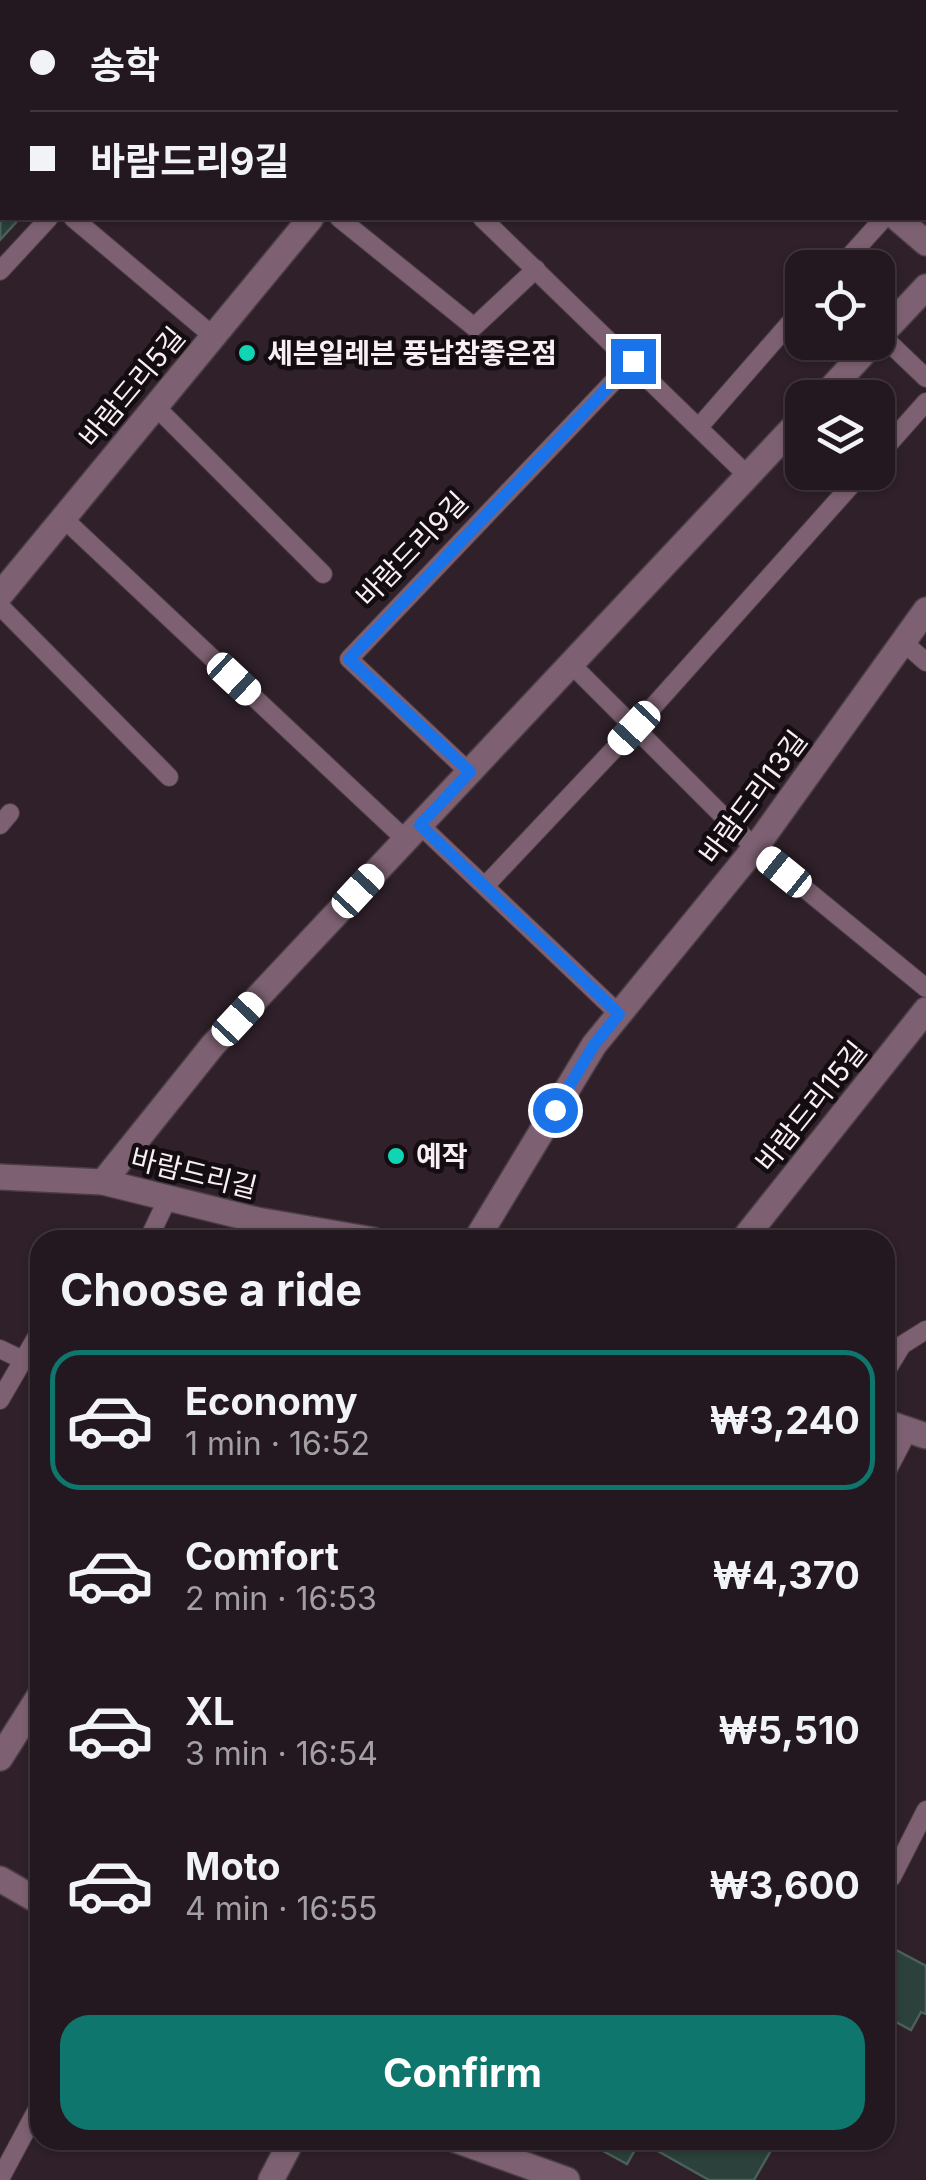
<!DOCTYPE html>
<html lang="en">
<head>
<meta charset="utf-8">
<style>
  :root { --surface:#23181f; --page:#2b2128; --text:#f1f3f6; --muted:#a3a0a4; --line:#40373d; --accent:#0f766e }
  body { margin:0; font-family:Inter,"Noto Sans KR",sans-serif; background:var(--page); color:var(--text); height:100vh; display:flex; flex-direction:column; font-size:38px; white-space:nowrap }
  * { box-sizing:border-box; margin:0 }
  p { font-size:32px; color:var(--muted) }
  .icon { flex:none; width:55px; height:55px; fill:none; stroke:currentColor; stroke-width:2; stroke-linecap:round; stroke-linejoin:round }
  .map { position:relative; flex:1; overflow:hidden }
  .side { position:absolute; left:30px; top:1230px; width:865px; height:920px; display:flex; flex-direction:column; background:var(--surface); border-radius:30px; box-shadow:0 2px 8px #0004,0 0 0 2px var(--line) }
  .side>* { flex:none }
  .hud { position:absolute; left:0px; top:0px; width:928px; height:220px; box-shadow:0 2px 8px #0004,0 0 0 2px var(--line); display:grid; align-content:center; height:220px; padding:0 30px; background:var(--surface) }
  .buttons { position:absolute; left:785px; top:250px; display:grid; gap:20px }
  .buttons a { display:grid; place-items:center; width:110px; height:110px; border-radius:20px; background:var(--surface); box-shadow:0 2px 8px #0004,0 0 0 2px var(--line); font-size:50px }
  .end { position:absolute; width:45px; height:45px; margin:-22px; border:12px solid #1a73e8; background:#fff; box-shadow:0 0 0 5px #fff }
  .from { border-radius:50% }
  .car { position:absolute; width:30px; height:60px; margin:-30px -15px; border-radius:12px; box-shadow:0 0 8px 2px #0007; background:linear-gradient(#fff 24%,#345 0 40%,#fff 0 76%,#345 0 86%,#fff 0) }
  .hud b { display:flex; align-items:center; gap:35px; height:95px; font-size:38px }
  .hud b+b { border-top:2px solid var(--line) }
  .hud i { width:25px; height:25px; background:var(--text) }
  ul { padding:0; list-style:none }
  li { display:flex; align-items:center; gap:30px; height:140px; margin:0 20px 15px; padding:0 10px; border:5px solid transparent; border-radius:30px }
  li div { flex:1 }
  li b { display:block; font-size:38px }
  li em { font-style:normal; font-weight:700 }
  li.active { border-color:var(--accent) }
  li>.icon { width:90px; height:90px; stroke-width:1.5 }
  h2 { padding:0 30px; font-size:45px; line-height:120px }
  .button { display:flex; gap:20px; margin-top:auto; padding:20px 30px }
  .button a { flex:1; height:115px; border-radius:30px; background:var(--accent); color:#fff; font-size:40px; font-weight:700; line-height:115px; text-align:center }
  .map>svg:first-child { display:block }
</style>
</head>
<body>
<div class="map">
<svg width="926" height="2180" viewBox="0 0 926 2180">
  <rect width="100%" height="100%" fill="#2f2029"/>
  <polygon fill="#6c375b" points="703,0 926,0 926,80 925,2"/>
  <g fill="#2c413b" stroke="#4a605a" stroke-width="2.5">
    <polygon points="116,0 203,0 114,2"/>
    <polygon points="2,127 2,218 20,218 0,240"/>
    <polygon points="885,1944 926,1966 926,2014 921,2012 911,2030 885,2016"/>
    <polygon points="583,2140 777,2140 754,2180 709,2180 640,2141 627,2164"/>
  </g>
  <g fill="none" stroke-linecap="round" stroke-linejoin="round">
    <defs>
      <g id="lane">
        <polyline points="242,2 245,0"/>
        <polyline points="376,2 378,0"/>
        <polyline points="73,218 213,336"/>
        <polyline points="339,218 474,327 536,269"/>
        <polyline points="482,218 748,476"/>
        <polyline points="839,268 884,218"/>
        <polyline points="0,271 49,218"/>
        <polyline points="881,335 926,378"/>
        <polyline points="155,406 323,574"/>
        <polyline points="699,427 802,309"/>
        <polyline points="878,456 926,402"/>
        <polyline points="63,518 406,840"/>
        <polyline points="0,606 169,777"/>
        <polyline points="903,642 926,662"/>
        <polyline points="571,664 755,848 926,988"/>
        <polyline points="469,772 349,659 633,361"/>
        <polyline points="0,825 10,813"/>
        <polyline points="420,825 619,1014"/>
        <polyline points="485,886 634,728 863,472"/>
        <polyline points="148,1240 168,1198"/>
        <polyline points="0,1349 23,1360"/>
        <polyline points="885,1373 902,1345 926,1330"/>
        <polyline points="0,1400 40,1331"/>
        <polyline points="885,1475 908,1431"/>
        <polyline points="892,1877 926,1810"/>
        <polyline points="0,2179 40,2104"/>
      </g>
      <g id="street">
        <polyline points="662,0 664,2"/>
        <polyline points="495,2 497,0"/>
        <polyline points="925,138 926,137"/>
        <polyline points="897,218 926,243"/>
        <polyline points="878,338 926,287"/>
        <polyline points="822,398 874,342"/>
        <polyline points="0,595 311,218"/>
        <polyline points="0,1177 103,1182 257,1220 373,1240"/>
        <polyline points="103,1182 213,1045 802,418"/>
        <polyline points="476,1240 594,1045 755,848 926,610"/>
        <polyline points="743,1240 926,1010"/>
        <polyline points="885,1422 926,1436"/>
        <polyline points="0,1758 40,1695"/>
        <polyline points="0,1879 40,1902"/>
        <polyline points="456,2140 567,2180"/>
        <polyline points="271,2180 292,2140"/>
      </g>
    </defs>
    <use href="#lane" stroke="#4b3d45" stroke-width="20"/>
    <use href="#street" stroke="#4b3d45" stroke-width="28"/>
    <use href="#lane" stroke="#7d6172" stroke-width="18"/>
    <use href="#street" stroke="#7d6172" stroke-width="25"/>
  </g>
  <g fill="none" stroke-linecap="round" stroke-linejoin="round">
    <polyline stroke="#1a73e8" stroke-width="12" points="555,1110 594,1045 619,1014 420,825 470,772 349,659 633,361"/>
  </g>
  <g fill="#0fd5b4" stroke="#130c10" stroke-width="4">
    <circle cx="247" cy="353" r="10"/>
    <circle cx="396" cy="1156" r="10"/>
  </g>
  <g text-anchor="middle" stroke-width="9" stroke-linejoin="round" paint-order="stroke">
    <g font-size="28" font-weight="bold" fill="#f8eef4" stroke="#130c10" text-anchor="start">
      <text x="267" y="363">세븐일레븐 풍납참좋은점</text>
      <text x="416" y="1166">예작</text>
    </g>
    <g font-size="28" fill="#f8eef4" stroke="#130c10">
      <text transform="translate(132 387) rotate(-50)" y="10">바람드리5길</text>
      <text transform="translate(412 549) rotate(-46)" y="10">바람드리9길</text>
      <text transform="translate(753 797) rotate(-53)" y="10">바람드리13길</text>
      <text transform="translate(811 1106) rotate(-51)" y="10">바람드리15길</text>
      <text transform="translate(194 1173) rotate(14)" y="10">바람드리길</text>
    </g>
  </g>
</svg>
<div class="buttons">
<a><svg class="icon" aria-label="locate" viewBox="0 0 24 24"><circle cx="12" cy="12" r="6"/><path d="M12 2v4M12 18v4M2 12h4M18 12h4"/></svg></a>
<a><svg class="icon" aria-label="layers" viewBox="0 0 24 24"><path d="M12 4l9 5-9 5-9-5zM3 14l9 5 9-5"/></svg></a>
</div>
<i class="end from" style="left:555px;top:1110px"></i>
<i class="end" style="left:633px;top:361px"></i>
<i class="car" style="left:234px;top:679px;rotate:133deg"></i>
<i class="car" style="left:634px;top:728px;rotate:223deg"></i>
<i class="car" style="left:784px;top:872px;rotate:309deg"></i>
<i class="car" style="left:358px;top:891px;rotate:43deg"></i>
<i class="car" style="left:238px;top:1019px;rotate:43deg"></i>
<div class="hud">
<b><i class="from"></i>송학</b>
<b><i></i>바람드리9길</b>
</div>
<section class="side">
<h2>Choose a ride</h2>
<ul>
<li class="active"><svg class="icon" aria-label="car" viewBox="0 0 24 24"><path d="M5 17H2v-5l4-1 3-4h7l3 4 3 1v5h-3M9 17h6M6 11h13"/><circle cx="7" cy="17" r="2"/><circle cx="17" cy="17" r="2"/></svg><div><b>Economy</b><p>1 min · 16:52</p></div><em>₩3,240</em></li>
<li><svg class="icon" aria-label="car" viewBox="0 0 24 24"><path d="M5 17H2v-5l4-1 3-4h7l3 4 3 1v5h-3M9 17h6M6 11h13"/><circle cx="7" cy="17" r="2"/><circle cx="17" cy="17" r="2"/></svg><div><b>Comfort</b><p>2 min · 16:53</p></div><em>₩4,370</em></li>
<li><svg class="icon" aria-label="car" viewBox="0 0 24 24"><path d="M5 17H2v-5l4-1 3-4h7l3 4 3 1v5h-3M9 17h6M6 11h13"/><circle cx="7" cy="17" r="2"/><circle cx="17" cy="17" r="2"/></svg><div><b>XL</b><p>3 min · 16:54</p></div><em>₩5,510</em></li>
<li><svg class="icon" aria-label="car" viewBox="0 0 24 24"><path d="M5 17H2v-5l4-1 3-4h7l3 4 3 1v5h-3M9 17h6M6 11h13"/><circle cx="7" cy="17" r="2"/><circle cx="17" cy="17" r="2"/></svg><div><b>Moto</b><p>4 min · 16:55</p></div><em>₩3,600</em></li>
</ul>
<div class="button"><a>Confirm</a></div>
</section>
</div>
</body>
</html>
